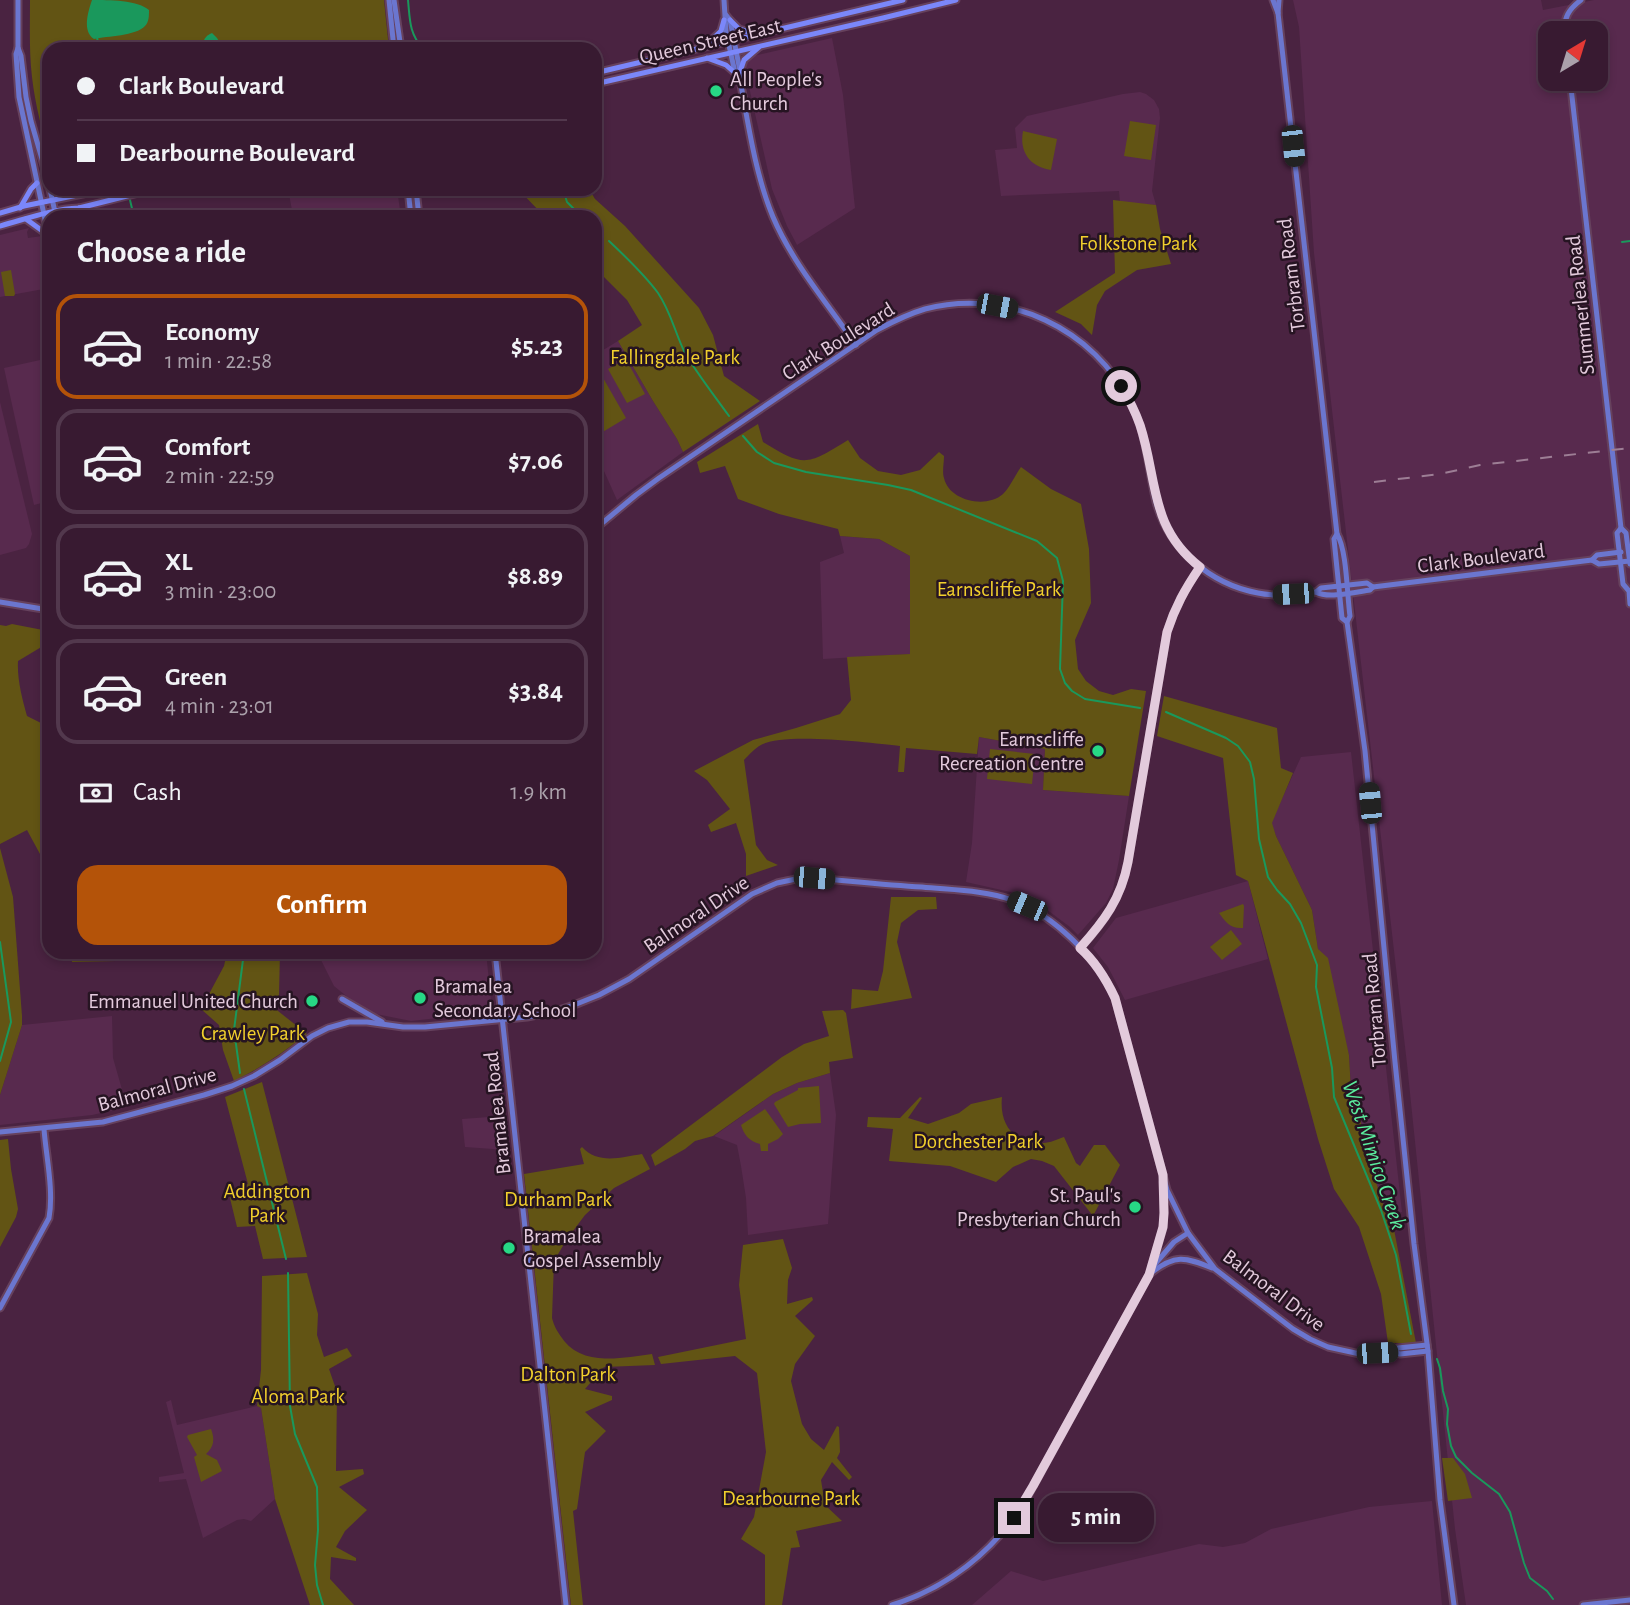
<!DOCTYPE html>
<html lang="en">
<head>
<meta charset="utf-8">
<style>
  :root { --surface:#381a31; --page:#43273d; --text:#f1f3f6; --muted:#aba1ab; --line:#52384d; --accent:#b45309 }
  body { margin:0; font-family:"Alegreya Sans",sans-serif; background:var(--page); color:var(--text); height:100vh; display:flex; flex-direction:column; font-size:26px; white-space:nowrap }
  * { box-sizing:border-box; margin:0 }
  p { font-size:23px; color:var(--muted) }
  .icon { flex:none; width:38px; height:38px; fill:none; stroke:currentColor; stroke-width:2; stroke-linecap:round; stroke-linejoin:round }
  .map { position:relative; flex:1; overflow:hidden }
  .details { position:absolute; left:42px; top:210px; width:560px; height:749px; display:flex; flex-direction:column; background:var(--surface); border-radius:21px; box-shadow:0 4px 10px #0003,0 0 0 2px var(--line) }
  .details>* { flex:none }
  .hud { position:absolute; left:42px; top:42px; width:560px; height:154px; border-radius:21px; box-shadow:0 4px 10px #0003,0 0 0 2px var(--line); display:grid; align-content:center; height:154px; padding:0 35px; background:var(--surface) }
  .needle { width:46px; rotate:38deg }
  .buttons { position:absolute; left:1538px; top:21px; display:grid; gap:14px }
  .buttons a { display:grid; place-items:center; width:70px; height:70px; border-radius:14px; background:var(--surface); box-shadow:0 4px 10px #0003,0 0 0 2px var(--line); font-size:35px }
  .end { position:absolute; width:32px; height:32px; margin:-16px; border:9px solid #e3cadc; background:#111; box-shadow:0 0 0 4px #111 }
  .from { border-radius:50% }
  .bubble { position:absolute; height:49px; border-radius:21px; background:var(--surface); box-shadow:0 4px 10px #0003,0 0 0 2px var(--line); font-size:23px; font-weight:700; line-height:49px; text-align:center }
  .car { position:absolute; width:21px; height:42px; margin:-21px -10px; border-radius:9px; box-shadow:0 0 5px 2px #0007; background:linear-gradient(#222 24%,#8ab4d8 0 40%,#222 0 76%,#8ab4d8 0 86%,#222 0) }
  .hud b { display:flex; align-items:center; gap:24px; height:66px; font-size:26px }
  .hud b+b { border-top:2px solid var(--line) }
  .hud i { width:18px; height:18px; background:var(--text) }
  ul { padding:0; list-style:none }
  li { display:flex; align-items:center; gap:21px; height:105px; margin:0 14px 10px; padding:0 21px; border:4px solid var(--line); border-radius:21px }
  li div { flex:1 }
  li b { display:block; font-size:26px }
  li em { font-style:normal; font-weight:700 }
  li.on { border-color:var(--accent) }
  li>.icon { width:63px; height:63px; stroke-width:1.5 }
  h2 { padding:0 35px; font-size:32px; line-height:84px }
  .pay { display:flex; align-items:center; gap:18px; height:77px; padding:0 35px; font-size:26px }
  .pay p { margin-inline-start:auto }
  .action { display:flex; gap:14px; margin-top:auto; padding:14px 35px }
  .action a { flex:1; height:80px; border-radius:21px; background:var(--accent); color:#fff; font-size:28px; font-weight:700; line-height:80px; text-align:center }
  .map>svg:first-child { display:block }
</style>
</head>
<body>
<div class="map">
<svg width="1630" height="1605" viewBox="0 0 1630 1605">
  <rect width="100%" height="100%" fill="#4a2341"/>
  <g fill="#582a4e" fill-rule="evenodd">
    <path d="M 1293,0 L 1541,0 L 1543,10 L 1594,0 L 1630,0 L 1630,1605 L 1466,1605 L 1455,1529 L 1407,1064 L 1314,253 L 1299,27 ZM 1550,33 L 1596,33 L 1596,79 L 1550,79 Z"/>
    <polygon points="832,38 843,95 855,208 797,245 787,226 772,189 745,69 747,62 753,56"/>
    <polygon points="1140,92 1146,94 1154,100 1159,109 1160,118 1152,191 1156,205 1120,202 1119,191 1001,196 995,150 1017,148 1015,128 1027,116 1123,94"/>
    <polygon points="288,189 397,189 401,217 270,217 292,210"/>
    <polygon points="29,228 27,232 28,238 42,236 49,267 49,288 0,297 0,235"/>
    <polygon points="618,341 653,401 677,439 683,452 617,500 595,451 595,355"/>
    <polygon points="49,358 49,501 34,505 4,368"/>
    <polygon points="0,402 32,534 29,544 26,548 0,555"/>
    <polygon points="840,536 879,539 910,556 910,654 823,659 820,562 844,553"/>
    <polygon points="979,737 1045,749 1043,790 1129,796 1119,860 1113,889 1106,903 1078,935 1070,927 1034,900 1015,893 966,882 972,843"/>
    <polygon points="1351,752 1402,1212 1391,1214 1386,1214 1368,1157 1360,1118 1351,1091 1349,1055 1318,949 1312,910 1276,836 1271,823 1301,757"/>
    <polygon points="1248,881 1268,959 1125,1000 1108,967 1093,948 1116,918"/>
    <polygon points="317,952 486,952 492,1010 491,1012 411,1021 366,1012 334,986"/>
    <polygon points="112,1016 113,1058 127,1107 92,1115 0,1125 0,1095 22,1025"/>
    <polygon points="830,1073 836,1115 828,1224 748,1235 746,1198 741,1166 737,1145 714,1136 773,1094 797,1083"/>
    <polygon points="503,1116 507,1150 465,1147 462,1119"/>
    <polygon points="171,1400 177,1425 257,1406 261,1408 275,1499 251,1521 244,1519 237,1520 203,1538 186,1479 159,1482 159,1477 184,1473 166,1402"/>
    <polygon points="1432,1501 1442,1605 972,1605 1011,1571 1043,1581 1199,1544 1223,1547 1245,1543 1271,1529 1369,1507"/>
  </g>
  <g fill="#625414">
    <path d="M 30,0 L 384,0 L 389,49 L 49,49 L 49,159 C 43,132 35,105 32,77 C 29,52 30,26 30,0 Z"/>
    <polygon points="1130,121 1156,125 1151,160 1124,156"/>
    <path d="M 1023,131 L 1057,139 L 1051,170 C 1030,167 1019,152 1023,131 Z"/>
    <polygon points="518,189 589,189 595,199 625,226 699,308 713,335 724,376 760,401 683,452 677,439 653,401 618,341 642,325 627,300 595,268 595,217 545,217"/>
    <polygon points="1113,200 1156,205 1160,229 1171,264 1137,270 1105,291 1097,305 1092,335 1081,324 1055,312 1115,273"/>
    <polygon points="11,270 15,294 14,296 5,296 1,272"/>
    <polygon points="626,359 645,394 627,403 608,369"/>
    <polygon points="602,376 626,418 601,433 595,423 595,380"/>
    <path d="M 758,424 L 763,442 C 805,468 807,465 848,440 L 860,458 L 878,471 L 901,475 L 920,470 L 939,452 L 944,456 C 944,463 942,472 944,478 C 949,501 986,509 1003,494 C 1010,487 1015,475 1021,467 L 1051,489 L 1081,504 L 1089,549 L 1091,603 L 1075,640 L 1078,669 L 1086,681 L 1099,691 L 1113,695 L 1131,689 L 1146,691 L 1129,796 L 1043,790 L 1045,749 L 979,737 L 977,754 L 906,748 L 904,772 L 898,772 L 900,746 C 871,743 784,732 761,745 C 755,748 749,755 744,760 L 756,845 L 767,860 L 778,865 L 746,876 L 746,854 L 736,823 L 711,832 L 708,825 L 730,809 L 707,780 L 694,771 L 753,740 L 796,728 L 840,714 L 851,700 L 847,657 L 910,654 L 910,556 L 879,539 L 840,536 L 838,529 L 779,514 L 738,499 L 725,466 L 700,473 L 697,462 Z"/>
    <path d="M 12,624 L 48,631 L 48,643 L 18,661 C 17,679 22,698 27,716 L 49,727 L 49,821 L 42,824 L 49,846 L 49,851 L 40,854 L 27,830 L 0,844 L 0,625 L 6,626 Z"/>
    <polygon points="1164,696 1277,728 1281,768 1293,773 1272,823 1276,836 1312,910 1318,949 1328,958 1349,1055 1351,1091 1360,1118 1368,1157 1386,1213 1391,1214 1416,1343 1388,1343 1381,1294 1359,1227 1334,1189 1318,1139 1248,881 1236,875 1223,758 1157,736"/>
    <polygon points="990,749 1035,754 1032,784 987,779"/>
    <polygon points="0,848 13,897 22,1016 22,1025 0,1095"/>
    <polygon points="891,897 936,897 937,909 918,910 901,923 897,942 912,998 851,1009 852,989 878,991 883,971"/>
    <path d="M 1243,904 L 1244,906 L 1243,928 C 1231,929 1226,923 1219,913 Z"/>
    <polygon points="1231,930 1242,944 1222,960 1210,947"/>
    <polygon points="71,952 116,952 116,961 72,962"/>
    <path d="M 227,952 L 280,952 L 279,995 L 273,1007 L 307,1034 C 284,1052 261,1068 234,1081 L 223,1050 L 219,1025 L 201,1009 L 224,966 Z"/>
    <polygon points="843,1010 846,1013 853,1058 829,1062 830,1073 797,1083 773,1094 713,1136 695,1141 685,1149 655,1166 651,1155 782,1057 804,1044 829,1036 822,1011"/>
    <polygon points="262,1082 307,1257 263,1259 255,1226 237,1227 228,1190 248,1184 225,1097"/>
    <polygon points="819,1086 821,1123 800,1124 788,1127 774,1104 775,1102 798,1090 798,1088"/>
    <path d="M 920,1097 L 922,1098 L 908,1118 L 928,1124 L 959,1113 L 971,1104 L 1002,1097 C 999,1125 1014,1144 1043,1143 C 1050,1143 1058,1139 1064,1137 L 1076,1163 L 1080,1166 L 1094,1145 L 1105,1145 L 1120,1165 L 1093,1216 L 1054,1166 L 1042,1161 L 1031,1159 L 1013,1167 L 996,1182 L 950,1166 L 889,1161 L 893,1129 L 867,1127 L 868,1117 L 900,1118 Z"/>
    <path d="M 765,1109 L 783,1134 L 778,1139 L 768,1144 L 768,1151 L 761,1151 L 760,1144 C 749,1141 744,1135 741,1125 Z"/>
    <polygon points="8,1139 11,1169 18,1209 16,1217 0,1247 0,1140"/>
    <path d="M 582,1147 C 598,1165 622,1157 642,1154 L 650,1169 L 614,1188 L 585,1215 L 567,1239 L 554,1261 L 552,1318 C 554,1326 557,1331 562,1338 C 582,1367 621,1358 652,1354 L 655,1365 L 604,1367 L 585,1389 L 612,1396 L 612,1400 L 585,1412 L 606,1431 L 585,1452 L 577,1509 L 573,1511 L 583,1605 L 571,1605 L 524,1174 L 584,1164 L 580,1149 Z"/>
    <polygon points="783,1239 792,1268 788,1280 787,1304 812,1297 813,1300 795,1316 815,1336 795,1364 791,1381 802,1424 811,1439 824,1450 837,1426 839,1427 840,1452 837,1458 852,1477 849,1480 832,1462 821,1480 825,1505 842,1521 796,1531 800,1547 791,1548 782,1605 765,1605 765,1555 741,1539 754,1517 766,1452 757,1373 735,1356 661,1364 658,1357 746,1339 739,1285 743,1245"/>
    <polygon points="307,1273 318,1314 317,1335 324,1357 347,1348 352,1356 329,1369 337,1392 336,1471 363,1469 364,1474 339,1487 367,1510 345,1531 336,1547 356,1558 356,1561 331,1557 330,1579 354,1605 310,1605 275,1499 261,1408 257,1406 261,1370 262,1276"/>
    <path d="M 211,1429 C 215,1439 214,1447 206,1454 L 217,1460 L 222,1471 L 201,1482 L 194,1457 L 197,1455 L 187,1437 L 188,1435 Z"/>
    <polygon points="1442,1458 1453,1458 1465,1474 1472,1498 1448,1501"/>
  </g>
  <g fill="#1a985c">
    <path d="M 92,0 C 110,0 137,0 149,10 C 149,16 149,22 145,26 C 136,36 107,36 94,39 C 82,31 88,12 92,0 Z"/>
    <path d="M 212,33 L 217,38 L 224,49 L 205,49 L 203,47 C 202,41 206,35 212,33 Z"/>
  </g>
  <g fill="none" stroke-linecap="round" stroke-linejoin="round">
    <g stroke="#1a985c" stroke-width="2">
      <path d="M 408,0 C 410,20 409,33 423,49"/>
      <polyline points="97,37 99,49"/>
      <polyline points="563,189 567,202 582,217"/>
      <polyline points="130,200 134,217"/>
      <polyline points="595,229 602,234"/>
      <path d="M 609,241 C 626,257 644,274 658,293 C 671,312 675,333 685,353 C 698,375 714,395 729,416"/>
      <polyline points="1622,242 1630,241"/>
      <polyline points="743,436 757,452 774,463 806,472 888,485 911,490 1037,541 1057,558 1063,581 1060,669 1065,683 1072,691 1085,699 1140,708"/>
      <polyline points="1166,712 1226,738 1238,746 1250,762 1254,779 1259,839 1268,877 1277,890 1290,904 1301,923 1317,965 1316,987 1332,1068 1334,1097 1381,1210 1396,1255 1411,1334"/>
      <polyline points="0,942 11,1022 0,1061"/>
      <polyline points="240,1073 234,1030 244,952"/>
      <polyline points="244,1089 286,1259"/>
      <polyline points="288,1273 290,1406 295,1434 317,1487 318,1530 315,1565 317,1585 323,1605"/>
      <polyline points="1437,1359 1440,1368 1443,1391 1448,1409 1447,1424 1451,1446 1456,1457 1472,1473 1499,1494 1510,1512 1524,1563 1530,1578 1547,1591 1553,1599"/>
    </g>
    <defs>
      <g id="secondary">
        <polyline points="18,0 18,48 21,56 26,97 31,121 49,183"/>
        <polyline points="389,0 394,49"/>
        <polyline points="394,0 401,49"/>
        <polyline points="724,0 726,32 736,77 740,82"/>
        <polyline points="1273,0 1278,13"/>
        <path d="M 1279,0 L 1278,13 L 1337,534 C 1347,550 1347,596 1350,616 L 1347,622"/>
        <path d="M 726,15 L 730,20 L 741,76 L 741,85 C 749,129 756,176 773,217 C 793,264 828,304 856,345"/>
        <path d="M 1565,33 C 1563,18 1569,9 1581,0"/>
        <polyline points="18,48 16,54 19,97 49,238"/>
        <polyline points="1570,79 1621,528 1626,533 1630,564"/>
        <polyline points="50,189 56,217"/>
        <polyline points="408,189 411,217"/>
        <polyline points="416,189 419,217"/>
        <polyline points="1621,528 1617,533 1623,584 1629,591 1630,604"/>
        <path d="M 595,529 L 636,495 L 659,478 L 877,330 C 892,322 908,314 925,309 C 1007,287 1095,329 1131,404 C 1147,434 1148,469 1156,502 C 1169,549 1210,584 1258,593 C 1277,597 1297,594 1316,592 L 1321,588 L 1367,583 L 1373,587"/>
        <polyline points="1337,534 1334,539 1342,618 1347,622 1365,751 1395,1062 1414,1244 1428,1351 1440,1500 1454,1605"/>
        <polyline points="1592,560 1597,555 1621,552"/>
        <path d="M 1316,592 C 1328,599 1356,592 1370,590 L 1373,587 L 1592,560 L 1599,564 L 1630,561"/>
        <polyline points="0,602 49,610"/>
        <path d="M 1080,948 C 1105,921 1121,898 1128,862 L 1167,632 C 1175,607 1185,589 1200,567"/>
        <polyline points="495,952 566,1605"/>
        <polyline points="342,999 382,1022"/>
        <path d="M 0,1132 L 103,1122 L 204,1095 L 232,1086 L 254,1076 L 280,1060 L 312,1036 L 328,1028 L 349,1022 L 367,1022 L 403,1027 L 425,1027 L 527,1017 L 553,1012 L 574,1005 L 599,995 L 629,979 L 752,894 L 777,883 L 796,879 L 814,878 C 850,881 886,885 922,887 C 951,890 984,890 1012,900 C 1053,914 1098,959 1115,998 L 1167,1190 L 1188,1233 L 1215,1269 L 1293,1329 L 1310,1339 L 1328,1347 L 1360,1354 L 1393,1352 L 1400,1354 L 1428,1351"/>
        <polyline points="1152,1265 1163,1228 1164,1213 1163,1182"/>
        <path d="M 1151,1273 C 1175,1254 1185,1257 1212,1268"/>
        <path d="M 0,1308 L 49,1218 C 54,1191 46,1156 44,1129"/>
        <polyline points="1393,1352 1398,1348 1427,1345"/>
        <path d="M 892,1605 C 947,1588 993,1552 1024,1503 L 1155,1264 L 1174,1242 L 1188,1233"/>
        <polyline points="1583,1605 1630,1600"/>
      </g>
      <g id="primary">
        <polyline points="730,20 739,29 755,34"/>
        <polyline points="706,45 721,31 724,20"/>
        <polyline points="707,58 726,65 735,73"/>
        <polyline points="740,72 744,60 759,47"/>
        <polyline points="595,73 903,0"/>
        <polyline points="595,84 883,18 956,0"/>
        <polyline points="20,208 31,189 37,183"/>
        <polyline points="0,213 24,206 107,189"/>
        <polyline points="70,217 79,208"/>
        <polyline points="26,219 48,235"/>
        <path d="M 0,226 C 26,219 52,209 79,208 L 155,189"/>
      </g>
    </defs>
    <use href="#secondary" stroke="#66415d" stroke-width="9"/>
    <use href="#primary" stroke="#66415d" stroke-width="9"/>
    <use href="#secondary" stroke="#6b76cf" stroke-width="5"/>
    <use href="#primary" stroke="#7b87fa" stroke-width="5"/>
    <polyline stroke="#9d7e95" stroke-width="2" stroke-dasharray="12 12" stroke-linecap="butt" points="1374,482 1440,474 1480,465 1630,448"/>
  </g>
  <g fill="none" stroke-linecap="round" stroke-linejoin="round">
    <path stroke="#e3cadc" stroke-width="9" d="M 1014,1518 L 1033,1486 L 1149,1275 L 1163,1227 L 1164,1213 L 1163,1175 L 1115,998 C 1106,979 1096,962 1080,948 C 1104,921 1121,899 1128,862 L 1167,632 C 1175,607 1185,589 1200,567 C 1149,527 1158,480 1140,425 C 1135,411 1129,399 1121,386"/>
  </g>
  <g fill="#27d885" stroke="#261422" stroke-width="2.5">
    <circle cx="716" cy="91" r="7"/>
    <circle cx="1098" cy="751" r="7"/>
    <circle cx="420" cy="998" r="7"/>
    <circle cx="312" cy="1001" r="7"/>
    <circle cx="1135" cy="1207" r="7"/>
    <circle cx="509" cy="1248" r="7"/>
  </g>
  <g text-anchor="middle" stroke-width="5" stroke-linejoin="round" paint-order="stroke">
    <g font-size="21" fill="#e3cadc" stroke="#261422">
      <text transform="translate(710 41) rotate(-13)" y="7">Queen Street East</text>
      <text transform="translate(1291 275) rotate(-97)" y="7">Torbram Road</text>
      <text transform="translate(1580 305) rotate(-96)" y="7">Summerlea Road</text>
      <text transform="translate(838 341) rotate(-32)" y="7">Clark Boulevard</text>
      <text transform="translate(1481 558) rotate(-7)" y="7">Clark Boulevard</text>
      <text transform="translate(696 914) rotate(-34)" y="7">Balmoral Drive</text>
      <text transform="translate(1374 1010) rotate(-95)" y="7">Torbram Road</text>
      <text transform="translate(157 1089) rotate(-15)" y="7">Balmoral Drive</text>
      <text transform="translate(497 1113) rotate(-96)" y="7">Bramalea Road</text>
      <text transform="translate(1274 1290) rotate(37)" y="7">Balmoral Drive</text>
    </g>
    <g font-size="21" fill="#e3cadc" stroke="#261422" text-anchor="start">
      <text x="730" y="86">All People's<tspan x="730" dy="24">Church</tspan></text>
      <text x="1084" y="746" text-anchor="end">Earnscliffe<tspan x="1084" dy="24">Recreation Centre</tspan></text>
      <text x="434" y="993">Bramalea<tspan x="434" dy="24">Secondary School</tspan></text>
      <text x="298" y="1008" text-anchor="end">Emmanuel United Church</text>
      <text x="1121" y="1202" text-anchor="end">St. Paul's<tspan x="1121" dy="24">Presbyterian Church</tspan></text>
      <text x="523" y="1243">Bramalea<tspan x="523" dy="24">Gospel Assembly</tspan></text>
    </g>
    <g font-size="21" fill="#f2d02d" stroke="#261422">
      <text x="1138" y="250">Folkstone Park</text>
      <text x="675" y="364">Fallingdale Park</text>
      <text x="999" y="596">Earnscliffe Park</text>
      <text x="253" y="1040">Crawley Park</text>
      <text x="978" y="1148">Dorchester Park</text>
      <text x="267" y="1198">Addington<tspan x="267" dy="24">Park</tspan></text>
      <text x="558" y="1206">Durham Park</text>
      <text x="568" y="1381">Dalton Park</text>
      <text x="298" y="1403">Aloma Park</text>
      <text x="791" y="1505">Dearbourne Park</text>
    </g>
    <g font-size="23" font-style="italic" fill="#5bed9e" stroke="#261422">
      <text transform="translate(1375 1155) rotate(71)" y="8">West Mimico Creek</text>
    </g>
  </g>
</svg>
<div class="buttons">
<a><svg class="needle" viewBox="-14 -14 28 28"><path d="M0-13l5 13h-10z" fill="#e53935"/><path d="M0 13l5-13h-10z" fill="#aba1ab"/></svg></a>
</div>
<i class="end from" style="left:1121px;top:386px"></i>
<i class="end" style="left:1014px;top:1518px"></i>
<div class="bubble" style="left:1038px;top:1493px;width:116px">5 min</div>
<i class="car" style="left:1293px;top:146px;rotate:174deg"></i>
<i class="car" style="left:997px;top:306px;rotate:101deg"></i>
<i class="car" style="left:1293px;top:594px;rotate:267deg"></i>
<i class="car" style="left:1370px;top:803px;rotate:355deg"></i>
<i class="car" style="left:814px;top:878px;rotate:95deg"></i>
<i class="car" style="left:1027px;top:906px;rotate:293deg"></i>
<i class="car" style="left:1377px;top:1353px;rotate:87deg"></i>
<div class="hud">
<b><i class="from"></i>Clark Boulevard</b>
<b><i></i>Dearbourne Boulevard</b>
</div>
<section class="details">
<h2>Choose a ride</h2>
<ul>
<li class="on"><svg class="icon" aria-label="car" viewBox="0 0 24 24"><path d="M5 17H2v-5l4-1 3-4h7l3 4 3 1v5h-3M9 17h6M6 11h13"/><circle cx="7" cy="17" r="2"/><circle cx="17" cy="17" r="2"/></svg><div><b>Economy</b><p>1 min · 22:58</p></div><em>$5.23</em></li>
<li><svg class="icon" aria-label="car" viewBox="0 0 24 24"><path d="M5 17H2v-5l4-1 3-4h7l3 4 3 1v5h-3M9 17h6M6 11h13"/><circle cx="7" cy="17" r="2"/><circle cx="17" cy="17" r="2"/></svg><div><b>Comfort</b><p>2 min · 22:59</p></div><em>$7.06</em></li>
<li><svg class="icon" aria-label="car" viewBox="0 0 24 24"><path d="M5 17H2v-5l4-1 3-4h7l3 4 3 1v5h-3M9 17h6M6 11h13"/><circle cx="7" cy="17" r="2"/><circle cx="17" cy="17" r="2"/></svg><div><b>XL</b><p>3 min · 23:00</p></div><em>$8.89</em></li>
<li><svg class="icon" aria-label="car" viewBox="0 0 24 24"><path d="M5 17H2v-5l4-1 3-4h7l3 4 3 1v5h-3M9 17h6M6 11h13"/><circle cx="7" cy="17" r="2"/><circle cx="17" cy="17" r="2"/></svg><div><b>Green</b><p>4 min · 23:01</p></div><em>$3.84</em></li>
</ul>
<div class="pay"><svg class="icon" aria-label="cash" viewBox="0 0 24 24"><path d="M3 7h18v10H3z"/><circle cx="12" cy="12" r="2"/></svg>Cash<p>1.9 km</p></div>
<div class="action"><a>Confirm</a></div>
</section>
</div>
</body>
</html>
